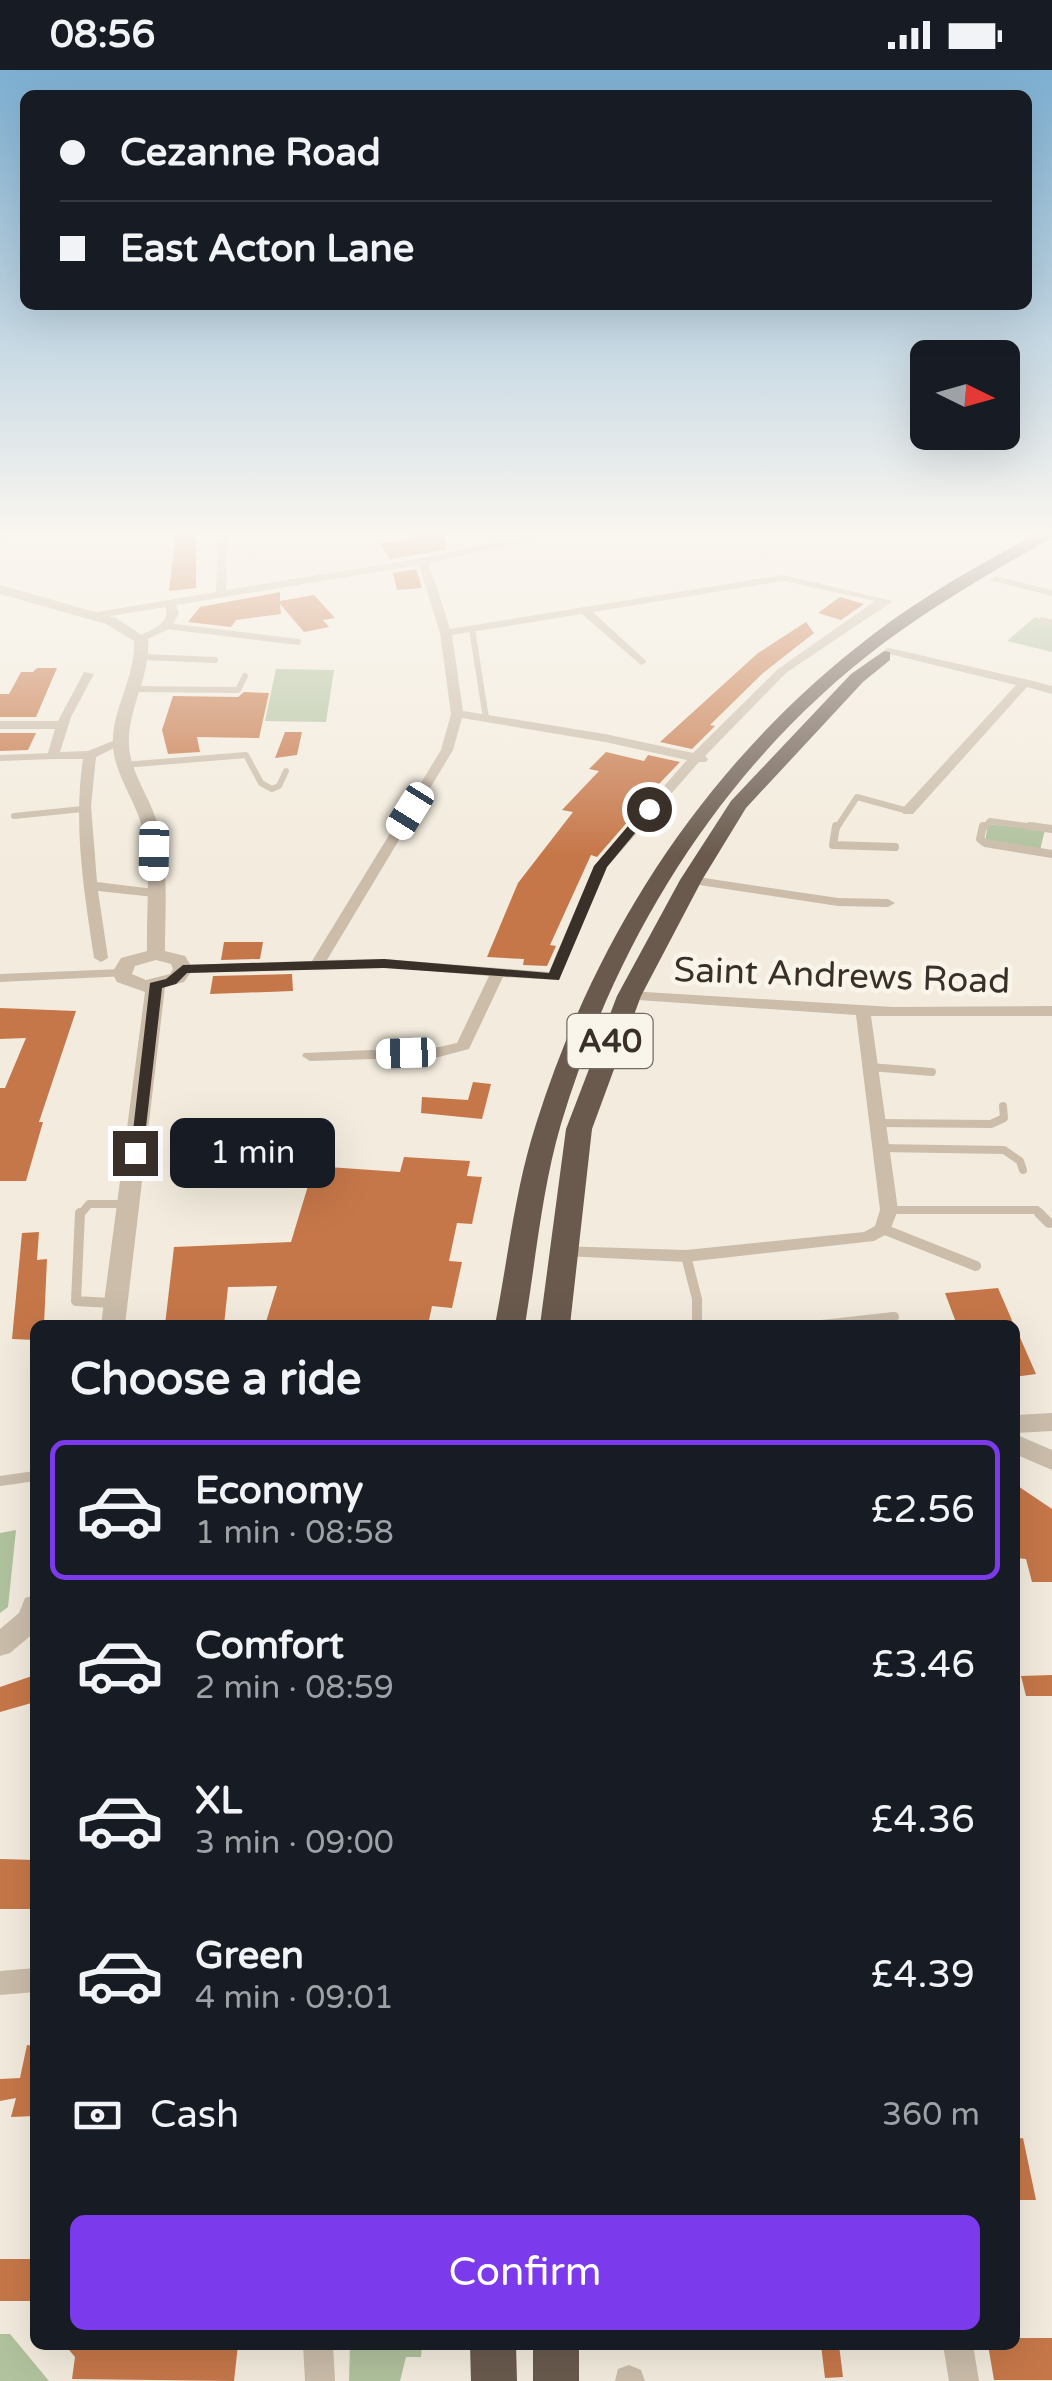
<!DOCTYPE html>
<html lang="en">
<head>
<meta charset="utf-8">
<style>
  :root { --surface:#171b24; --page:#242831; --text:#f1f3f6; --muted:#9ea1a6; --line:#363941; --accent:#7c3aed }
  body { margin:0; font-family:"Varela Round",sans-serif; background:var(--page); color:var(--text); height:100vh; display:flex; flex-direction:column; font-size:38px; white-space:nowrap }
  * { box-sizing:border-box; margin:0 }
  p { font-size:32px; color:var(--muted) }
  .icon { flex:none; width:55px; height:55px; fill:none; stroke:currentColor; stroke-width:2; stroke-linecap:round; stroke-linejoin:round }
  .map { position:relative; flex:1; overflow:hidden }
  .panel { position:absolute; left:30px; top:1250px; width:990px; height:1030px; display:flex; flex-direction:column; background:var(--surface); border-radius:15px; box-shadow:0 10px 40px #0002 }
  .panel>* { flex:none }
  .hud { position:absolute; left:20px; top:20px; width:1012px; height:220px; border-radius:15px; box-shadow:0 10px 40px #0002; display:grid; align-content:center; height:220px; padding:0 40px; background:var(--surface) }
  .needle { width:65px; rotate:95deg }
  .tools { position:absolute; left:910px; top:270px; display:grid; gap:20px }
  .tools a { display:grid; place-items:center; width:110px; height:110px; border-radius:15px; background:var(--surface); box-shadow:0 10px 40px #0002; font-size:50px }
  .end { position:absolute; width:45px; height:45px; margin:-22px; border:12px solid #383029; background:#fff; box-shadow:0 0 0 5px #fff }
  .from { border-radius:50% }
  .bubble { position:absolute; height:70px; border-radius:15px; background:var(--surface); box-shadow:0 10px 40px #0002; font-size:32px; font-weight:600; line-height:70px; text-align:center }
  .car { position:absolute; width:30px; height:60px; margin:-30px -15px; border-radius:12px; box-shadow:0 0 8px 2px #0007; background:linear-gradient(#fff 24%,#345 0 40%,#fff 0 76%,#345 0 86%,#fff 0) }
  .hud b { display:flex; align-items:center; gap:35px; height:95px; font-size:38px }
  .hud b+b { border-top:2px solid var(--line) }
  .hud i { width:25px; height:25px; background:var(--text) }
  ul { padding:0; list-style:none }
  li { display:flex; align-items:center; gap:30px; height:140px; margin:0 20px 15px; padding:0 20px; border:5px solid transparent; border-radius:15px }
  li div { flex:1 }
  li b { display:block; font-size:38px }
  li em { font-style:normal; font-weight:600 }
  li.current { border-color:var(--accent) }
  li>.icon { width:90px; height:90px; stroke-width:1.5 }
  h2 { padding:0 40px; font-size:45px; line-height:120px }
  .pay { display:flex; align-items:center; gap:25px; height:110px; padding:0 40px; font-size:38px }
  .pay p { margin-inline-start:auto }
  .primary-button { display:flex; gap:20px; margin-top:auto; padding:20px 40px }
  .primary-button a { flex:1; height:115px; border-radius:15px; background:var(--accent); color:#fff; font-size:40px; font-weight:600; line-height:115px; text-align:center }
  .status { display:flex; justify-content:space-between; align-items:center; height:70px; padding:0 50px; background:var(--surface); direction:ltr }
  .status svg { height:28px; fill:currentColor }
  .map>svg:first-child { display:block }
</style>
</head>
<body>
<div class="status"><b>08:56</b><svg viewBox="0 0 49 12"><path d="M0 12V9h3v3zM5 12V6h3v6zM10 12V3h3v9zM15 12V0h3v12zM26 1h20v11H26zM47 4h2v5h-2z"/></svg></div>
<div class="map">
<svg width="1052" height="2311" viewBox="0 0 1052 2311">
  <rect width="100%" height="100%" fill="#f3ecde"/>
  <g fill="#b1c29e">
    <polygon points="1035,547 1052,554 1052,582 1007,571"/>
    <polygon points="276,599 334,600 326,652 265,651"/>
    <polygon points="988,754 1045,760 1040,780 985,771"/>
    <polygon points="16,1460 8,1537 0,1543 0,1463"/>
    <polygon points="0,2264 10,2264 49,2311 0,2311"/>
    <polygon points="350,2275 422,2275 421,2287 406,2287 400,2311 349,2311"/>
  </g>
  <g fill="#c67749">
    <polygon points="176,462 196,462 196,518 169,521"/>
    <polygon points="412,462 445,462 445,480 390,489 380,473 412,469"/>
    <polygon points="416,499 422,518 397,520 393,503"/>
    <polygon points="280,522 280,531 314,525 335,548 323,550 329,557 304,562 280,534 281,544 236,550 231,557 188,552 200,537"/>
    <polygon points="840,527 864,534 841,550 818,543"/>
    <polygon points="806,552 814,563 763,603 710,655 715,656 692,679 660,672 758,583"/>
    <polygon points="37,598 57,598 36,647 0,647 0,624 9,624 21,602 33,602"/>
    <polygon points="244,622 269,623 259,668 197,667 200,682 168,684 162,660 173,626 238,627"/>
    <polygon points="285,662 302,662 297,685 275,688"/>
    <polygon points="0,663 36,663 28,680 0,681"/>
    <polygon points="606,682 644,691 648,685 680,692 633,741 636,742 597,787 591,785 550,875 556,876 547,896 523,895 524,889 487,887 518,813 573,742 562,740 599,701 589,699"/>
    <polygon points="224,872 263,872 260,889 221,890"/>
    <polygon points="292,904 293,921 210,924 213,906"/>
    <polygon points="0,938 76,941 39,1052 43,1052 26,1111 0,1111 0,1018 5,1018 26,968 0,969"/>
    <polygon points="473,1012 491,1014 482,1049 421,1043 422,1027 468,1030"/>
    <polygon points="404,1087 470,1091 467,1106 482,1107 472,1154 457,1153 449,1191 462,1192 452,1238 432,1236 428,1255 265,1255 277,1216 228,1217 224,1255 165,1255 174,1177 291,1172 314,1096 400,1102"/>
    <polygon points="39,1162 37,1190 47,1189 44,1255 35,1255 35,1270 12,1269 22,1163"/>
    <polygon points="998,1218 1014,1255 957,1255 945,1223"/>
    <polygon points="1015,1256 1036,1304 1015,1307"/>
    <polygon points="1015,1414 1052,1439 1052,1512 1032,1512 1026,1489 1015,1488"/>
    <polygon points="35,1605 35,1632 0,1642 0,1617"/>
    <polygon points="1052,1605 1052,1626 1026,1626 1021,1606"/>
    <polygon points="0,1789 35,1790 35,1839 0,1839"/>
    <polygon points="27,1975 35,1976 35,2046 11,2047 16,2028 0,2031 0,2009 20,2008"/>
    <polygon points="1023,2068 1036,2130 1015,2130 1015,2069"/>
    <rect x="0" y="2189" width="35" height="42"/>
    <polygon points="1015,2268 1052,2268 1052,2310 994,2310 988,2275 1015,2275"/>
    <polygon points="65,2275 238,2275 234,2311 72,2309 75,2287"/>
    <polygon points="821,2275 839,2275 843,2307 825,2308"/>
  </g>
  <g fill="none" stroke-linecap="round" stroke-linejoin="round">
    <g stroke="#cbbdaa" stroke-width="6">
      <polyline points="1042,550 1052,553"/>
      <polyline points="167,556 298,572"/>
      <polyline points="472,559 486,648"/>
      <polyline points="144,587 215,590"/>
      <polyline points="133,619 238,620 245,606"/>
      <polyline points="0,688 53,686"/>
      <polyline points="124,695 246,685 261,713 272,719 279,716 286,701"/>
      <polyline points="14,746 83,739"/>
      <polyline points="836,759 857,727 908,741"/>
      <polyline points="983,759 990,751 1050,759"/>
    </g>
    <g stroke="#cbbdaa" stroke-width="8">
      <polyline points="836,756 833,775 895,777"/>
      <polyline points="983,756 980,769 985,773 1052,784"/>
      <polyline points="1030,756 1052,759"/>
      <polyline points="870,997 932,1002"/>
      <polyline points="877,1053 991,1054 1004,1048 1003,1036"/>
      <polyline points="880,1078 1004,1080 1020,1091 1023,1100"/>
      <polyline points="889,1140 1037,1140 1042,1145"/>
      <polyline points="80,1145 89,1134 126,1134"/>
    </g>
    <g stroke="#cbbdaa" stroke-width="10">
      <polyline points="80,1143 76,1231 112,1233"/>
      <polyline points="1039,1143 1049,1153"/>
      <polyline points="883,1159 976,1196"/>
      <polyline points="686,1186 697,1229 697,1255"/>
      <polyline points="822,1255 894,1247"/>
      <polyline points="0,1411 35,1406"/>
    </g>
    <g fill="#cbbdaa" fill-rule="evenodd">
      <polygon points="0,462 6,462 4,469 0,470"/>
      <path d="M 218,462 L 228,462 L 226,520 L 423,488 L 544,462 L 564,462 L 429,493 L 450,559 L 783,505 L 893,531 L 786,603 L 705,686 L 708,689 L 706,692 L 699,692 L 607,797 L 559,910 L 503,907 L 469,979 L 439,987 L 310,991 L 302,986 L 304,983 L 439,977 L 457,973 L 489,906 L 384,897 L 183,903 L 176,899 L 183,895 L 312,891 L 441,680 L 451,644 L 440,563 L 419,495 L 176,535 L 179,543 L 171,558 L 141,572 L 135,569 L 137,567 C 150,560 170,555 166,537 L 98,548 L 92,545 L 98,542 L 216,522 ZM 783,511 L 875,531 L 778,599 L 693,683 L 605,664 L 463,641 L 452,565 L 582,544 L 641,595 L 647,592 L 645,590 L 593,542 ZM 462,648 L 605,672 L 687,690 L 594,796 L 549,902 L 384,889 L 327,890 L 453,680 Z"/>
      <polygon points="996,506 1052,520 1052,526 992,511 991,509"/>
      <polygon points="889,578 1029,610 1052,616 1052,624 1027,617 913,744 903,744 903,738 1016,615 885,583 885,579"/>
      <path d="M 84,602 L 94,604 L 71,647 L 60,682 L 88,681 L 120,668 L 126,672 L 96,687 L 91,736 L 97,812 L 154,819 L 161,823 L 154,827 L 98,821 L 108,888 L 101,892 L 94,888 C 84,821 73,756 83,689 L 49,689 L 47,686 L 55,659 L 0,659 L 0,651 L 58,651 Z"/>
      <polygon points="691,806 838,828 888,829 895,833 888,837 838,836 686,813 684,810"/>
      <polygon points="122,899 129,903 127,906 0,912 0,904"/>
      <polygon points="629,921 893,937 1052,936 1052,946 871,946 898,1140 889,1163 874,1171 686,1192 564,1186 555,1180 558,1176 686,1180 864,1162 875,1156 880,1140 856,945 624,929 621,926"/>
      <polygon points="35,1898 35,1922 0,1925 0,1901"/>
      <polygon points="303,2275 333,2275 335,2311 305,2311"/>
      <polygon points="943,2275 973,2275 979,2311 949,2311"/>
      <polygon points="629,2295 641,2300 645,2311 615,2311 618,2299"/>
    </g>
    <g fill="#cbbdaa" fill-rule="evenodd">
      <path d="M 0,515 L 116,548 L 148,569 C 151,607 127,638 129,676 C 131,705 151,728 158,756 C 169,796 165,840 165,881 L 185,886 L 193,899 L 184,912 L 165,917 L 125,1255 L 101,1255 L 145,922 L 117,912 L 112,903 L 121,888 L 147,881 C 146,840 152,797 142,757 C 135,729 115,706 113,676 C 111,639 136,608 134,571 L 106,554 L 0,524 ZM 156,890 L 171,894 L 173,899 L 170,904 L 146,910 L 132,904 L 135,896 Z"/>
      <polygon points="1052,1343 1052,1361 1015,1363 1015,1345"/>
      <polygon points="1015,1364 1052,1380 1052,1400 1015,1384"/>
      <polygon points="35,1525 35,1562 10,1583 0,1586 0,1559 19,1543 25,1528"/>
    </g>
    <g fill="#6a5a4e" fill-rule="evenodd">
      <path d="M 1039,462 L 1052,462 L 1052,468 C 995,500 938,533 885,572 C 725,692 618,864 561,1054 C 542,1119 536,1188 525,1255 L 495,1255 C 508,1188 515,1119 536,1054 C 597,860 709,690 871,566 C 923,526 981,494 1039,462 Z"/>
      <polygon points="884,581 890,582 890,590 863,612 746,738 702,810 641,926 592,1059 570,1255 540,1255 566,1059 617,926 680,810 731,731 851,604"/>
      <polygon points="470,2275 516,2275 517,2311 471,2311"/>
      <rect x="533" y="2275" width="46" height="36"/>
    </g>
  </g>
  <linearGradient id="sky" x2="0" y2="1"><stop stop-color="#7dafd2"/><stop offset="0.59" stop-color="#faf6f0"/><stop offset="1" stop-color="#faf6f0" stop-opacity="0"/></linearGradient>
  <rect width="1052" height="786" fill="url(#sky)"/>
  <polygon fill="#383029" points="645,736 655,739 607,797 559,910 384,898 187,903 176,914 162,918 143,1083 130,1087 150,913 166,909 183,895 384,889 549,903 594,796"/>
  <g text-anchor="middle" stroke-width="9" stroke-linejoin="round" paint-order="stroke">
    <rect fill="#faf5eb" stroke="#726b63" stroke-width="2.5" x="567.5" y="944" width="85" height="54" rx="8"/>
    <g font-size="32" font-weight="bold" fill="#383029">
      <text x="610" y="982">A40</text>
    </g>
    <g font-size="35" fill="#383029" stroke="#faf5eb">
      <text transform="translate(842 905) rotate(2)" y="12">Saint Andrews Road</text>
    </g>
  </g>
</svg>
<div class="tools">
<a><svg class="needle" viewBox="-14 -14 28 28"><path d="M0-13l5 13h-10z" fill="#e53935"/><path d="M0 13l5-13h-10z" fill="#9ea1a6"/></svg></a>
</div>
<i class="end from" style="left:649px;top:739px"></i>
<i class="end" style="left:135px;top:1083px"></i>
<div class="bubble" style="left:170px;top:1048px;width:165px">1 min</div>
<i class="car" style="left:410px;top:741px;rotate:212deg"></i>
<i class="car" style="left:154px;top:781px;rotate:181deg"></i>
<i class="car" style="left:406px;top:983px;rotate:268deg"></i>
<div class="hud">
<b><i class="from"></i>Cezanne Road</b>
<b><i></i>East Acton Lane</b>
</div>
<section class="panel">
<h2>Choose a ride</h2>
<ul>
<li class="current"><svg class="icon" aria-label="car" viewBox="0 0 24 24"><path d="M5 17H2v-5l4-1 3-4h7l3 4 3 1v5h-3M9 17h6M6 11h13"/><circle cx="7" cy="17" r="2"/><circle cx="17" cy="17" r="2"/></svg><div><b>Economy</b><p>1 min · 08:58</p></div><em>£2.56</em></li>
<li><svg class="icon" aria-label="car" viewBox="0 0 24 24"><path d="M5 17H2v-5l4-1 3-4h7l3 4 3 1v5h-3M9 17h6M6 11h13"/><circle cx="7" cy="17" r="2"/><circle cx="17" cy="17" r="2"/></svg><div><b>Comfort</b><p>2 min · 08:59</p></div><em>£3.46</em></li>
<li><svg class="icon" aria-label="car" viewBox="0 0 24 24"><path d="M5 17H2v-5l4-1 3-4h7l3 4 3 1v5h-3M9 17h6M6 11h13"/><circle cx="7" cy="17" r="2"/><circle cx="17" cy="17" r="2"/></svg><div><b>XL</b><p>3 min · 09:00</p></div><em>£4.36</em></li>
<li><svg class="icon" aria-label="car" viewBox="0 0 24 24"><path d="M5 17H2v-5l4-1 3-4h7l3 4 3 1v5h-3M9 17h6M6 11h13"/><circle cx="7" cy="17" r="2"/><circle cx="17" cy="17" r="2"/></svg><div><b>Green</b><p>4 min · 09:01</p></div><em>£4.39</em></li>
</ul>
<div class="pay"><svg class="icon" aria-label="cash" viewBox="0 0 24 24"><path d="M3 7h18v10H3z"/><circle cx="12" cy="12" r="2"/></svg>Cash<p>360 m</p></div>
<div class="primary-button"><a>Confirm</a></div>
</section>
</div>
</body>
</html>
